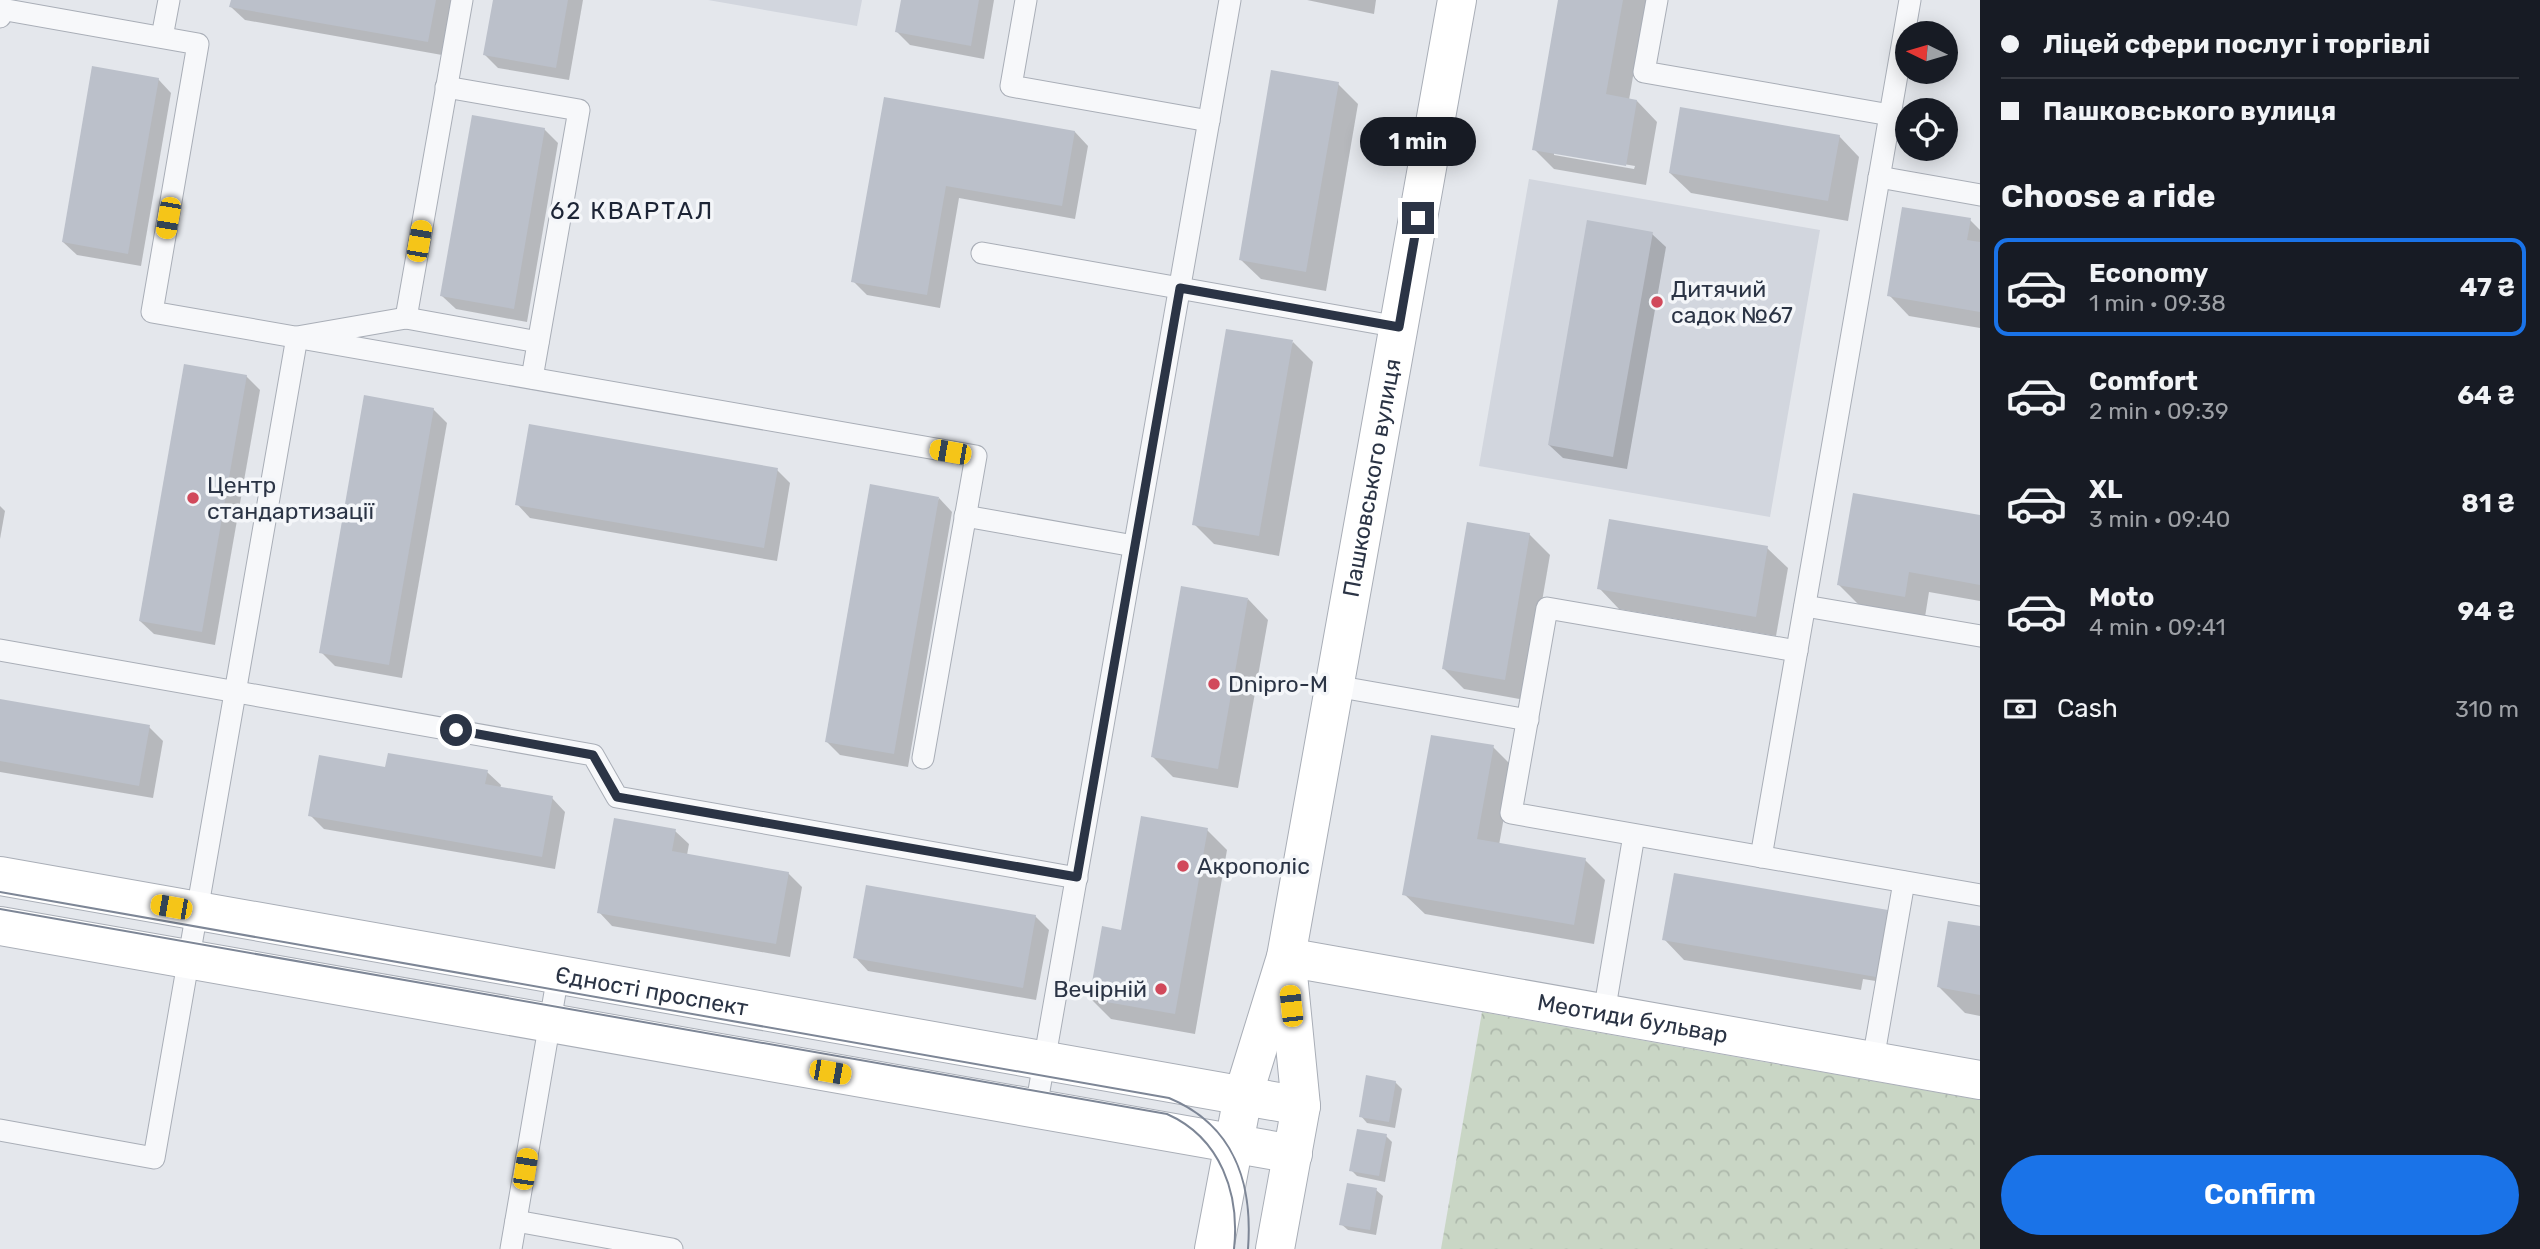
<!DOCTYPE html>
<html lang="en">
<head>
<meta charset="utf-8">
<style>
  :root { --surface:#171b24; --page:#242831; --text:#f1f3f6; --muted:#9ea1a6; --line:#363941; --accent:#1a73e8 }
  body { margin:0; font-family:Rubik,sans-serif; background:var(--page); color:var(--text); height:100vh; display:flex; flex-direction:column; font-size:26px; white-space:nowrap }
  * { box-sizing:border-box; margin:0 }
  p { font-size:23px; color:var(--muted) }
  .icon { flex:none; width:38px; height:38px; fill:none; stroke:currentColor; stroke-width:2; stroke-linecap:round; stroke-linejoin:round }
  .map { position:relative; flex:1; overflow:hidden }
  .details { display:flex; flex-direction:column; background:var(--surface); width:560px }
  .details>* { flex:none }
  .hud { display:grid; align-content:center; height:154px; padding:0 21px; background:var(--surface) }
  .needle { width:46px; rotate:275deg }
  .fabs { position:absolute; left:1895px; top:21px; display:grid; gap:14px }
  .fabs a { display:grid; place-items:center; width:63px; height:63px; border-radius:50%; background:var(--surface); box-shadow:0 4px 18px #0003; font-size:35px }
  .end { position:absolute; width:32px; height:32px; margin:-16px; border:9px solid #2b3445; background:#fff; box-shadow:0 0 0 4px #fff }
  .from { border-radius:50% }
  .bubble { position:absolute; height:49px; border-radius:24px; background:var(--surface); box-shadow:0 4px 18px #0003; font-size:23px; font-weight:700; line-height:49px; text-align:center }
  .car { position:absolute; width:21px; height:42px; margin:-21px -10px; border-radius:9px; box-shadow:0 0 5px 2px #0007; background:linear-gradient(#f5c518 24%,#345 0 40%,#f5c518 0 76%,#345 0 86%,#f5c518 0) }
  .hud b { display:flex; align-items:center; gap:24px; height:66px; font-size:26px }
  .hud b+b { border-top:2px solid var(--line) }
  .hud i { width:18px; height:18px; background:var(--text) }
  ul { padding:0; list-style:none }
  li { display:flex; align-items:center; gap:21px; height:98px; margin:0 14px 10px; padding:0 7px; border:4px solid transparent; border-radius:14px }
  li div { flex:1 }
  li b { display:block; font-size:26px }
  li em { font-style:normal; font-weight:700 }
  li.current { border-color:var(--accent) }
  li>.icon { width:63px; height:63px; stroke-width:1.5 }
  h2 { padding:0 21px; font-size:32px; line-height:84px }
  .pay { display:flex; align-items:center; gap:18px; height:77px; padding:0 21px; font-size:26px }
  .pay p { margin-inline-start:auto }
  .cta { display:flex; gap:14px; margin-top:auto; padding:14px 21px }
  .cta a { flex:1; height:80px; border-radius:42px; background:var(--accent); color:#fff; font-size:28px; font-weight:700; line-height:80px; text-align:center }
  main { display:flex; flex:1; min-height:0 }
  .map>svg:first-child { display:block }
</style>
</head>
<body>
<main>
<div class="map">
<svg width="1980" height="1249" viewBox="0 0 1980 1249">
  <defs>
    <pattern id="park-crowns" width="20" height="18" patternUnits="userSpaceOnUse" patternTransform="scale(1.75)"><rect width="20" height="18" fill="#c9d6c5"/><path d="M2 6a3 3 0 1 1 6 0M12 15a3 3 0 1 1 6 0" fill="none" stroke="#adb8ab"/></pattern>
  </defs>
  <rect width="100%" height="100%" fill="#e4e7ec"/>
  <g fill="#d2d6de">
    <polygon points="708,0 862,0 857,26"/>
    <polygon points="1529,179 1820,230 1770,517 1479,466"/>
  </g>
  <polygon fill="url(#park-crowns)" points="1482,1012 1980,1100 1980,1249 1441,1249"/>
  <g fill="#0003" fill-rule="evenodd">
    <polygon points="233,0 451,0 442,55 245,20 231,7"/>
    <polygon points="494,0 583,0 569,80 498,68 485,55"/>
    <polygon points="903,0 994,0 984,59 910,45 897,32"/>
    <polygon points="1307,0 1376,0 1374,14"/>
    <path d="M 1560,0 L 1646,0 L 1629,100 L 1637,101 L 1657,122 L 1646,185 L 1554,169 L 1534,149 ZM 1554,152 L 1635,166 L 1634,169 L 1554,155 Z"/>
    <polygon points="158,79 171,93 141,266 77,255 63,242"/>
    <polygon points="1338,84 1358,104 1326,291 1261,279 1240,259"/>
    <polygon points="885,99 1075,132 1088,146 1075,219 959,198 940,308 867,295 853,281"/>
    <polygon points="544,129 558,143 527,322 456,309 442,296"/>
    <polygon points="1839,136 1859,157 1848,221 1691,193 1670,173"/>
    <polygon points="1970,220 1980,230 1980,328 1909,316 1889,295"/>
    <polygon points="1652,234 1666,247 1627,469 1563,458 1549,445"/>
    <polygon points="1293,342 1313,362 1279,556 1214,544 1194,524"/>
    <polygon points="246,376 260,390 215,645 154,634 140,621"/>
    <polygon points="433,409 447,423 402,678 335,666 321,652"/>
    <polygon points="777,470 790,483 777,561 530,518 517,504"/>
    <polygon points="939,498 952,512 908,767 840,755 826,741"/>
    <polygon points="0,506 5,511 0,539"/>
    <polygon points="1980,517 1980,601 1929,592 1925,617 1859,605 1839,585"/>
    <polygon points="1529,534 1550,555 1525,700 1464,689 1444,669"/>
    <polygon points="1767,548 1788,568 1776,636 1619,609 1599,588"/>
    <polygon points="1248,599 1268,620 1238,788 1173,777 1153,757"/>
    <polygon points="0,701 149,727 163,741 153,798 0,772"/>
    <polygon points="1493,747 1513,767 1499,845 1585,860 1605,880 1594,944 1425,914 1404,894"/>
    <polygon points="386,769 487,772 501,785 500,789 552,798 565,812 555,869 324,829 310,815"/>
    <polygon points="1207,830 1227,850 1195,1034 1111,1019 1091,999 1122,932"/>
    <polygon points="675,831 689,844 687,855 788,873 802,887 790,957 612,926 599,912"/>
    <polygon points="1887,912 1893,918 1882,982 1863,979 1861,990 1684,960 1664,939"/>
    <polygon points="1035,916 1049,930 1036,1000 868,971 855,957"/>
    <polygon points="1980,928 1980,1016 1965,1013 1939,987"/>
    <polygon points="1395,1082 1402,1089 1395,1128 1367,1123 1361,1116"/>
    <polygon points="1386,1136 1392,1142 1385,1182 1357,1176 1351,1170"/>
    <polygon points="1376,1190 1383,1196 1376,1235 1348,1230 1341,1224"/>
  </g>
  <g fill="#bbc0ca">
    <polygon points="231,0 436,0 428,42 229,7"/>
    <polygon points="493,0 568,0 556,68 483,55"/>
    <polygon points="901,0 979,0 971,46 895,32"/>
    <polygon points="1558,0 1623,0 1606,94 1637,100 1626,166 1532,150"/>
    <polygon points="92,66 159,78 128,254 62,242"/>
    <polygon points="1271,70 1339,82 1306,272 1239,260"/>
    <polygon points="884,97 1075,131 1062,206 946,186 927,295 851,282"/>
    <polygon points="1680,107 1840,135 1828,201 1669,173"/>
    <polygon points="472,115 545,128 514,309 440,296"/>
    <polygon points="1902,207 1971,218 1967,240 1980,242 1980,312 1887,296"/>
    <polygon points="1587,220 1653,232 1613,457 1548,445"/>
    <polygon points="1226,329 1293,340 1259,536 1192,525"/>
    <polygon points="184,364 247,375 202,632 139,621"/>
    <polygon points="364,395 434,408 389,665 319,653"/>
    <polygon points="529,424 778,468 764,548 515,505"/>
    <polygon points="870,484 939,497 894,754 825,742"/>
    <polygon points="1853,493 1980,515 1980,585 1909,572 1905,597 1837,585"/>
    <polygon points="1609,519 1768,546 1756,617 1597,589"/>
    <polygon points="1467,522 1530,533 1505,680 1442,669"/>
    <polygon points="1181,586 1248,598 1218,769 1151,757"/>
    <polygon points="0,699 150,725 139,786 0,761"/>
    <polygon points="1431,735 1494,745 1477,839 1586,858 1574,925 1402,895"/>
    <polygon points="388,753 488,770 485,784 553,796 542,857 308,816 319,755 385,767"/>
    <polygon points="1141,816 1208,828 1175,1014 1089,999 1102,926 1121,930"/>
    <polygon points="614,818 676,829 672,851 789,872 776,944 597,913"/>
    <polygon points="1674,873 1888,910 1876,977 1662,940"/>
    <polygon points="866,885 1036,915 1023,988 853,958"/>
    <polygon points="1948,921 1980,926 1980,995 1937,987"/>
    <polygon points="1366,1075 1396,1081 1389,1122 1359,1117"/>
    <polygon points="1357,1129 1387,1134 1379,1176 1349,1171"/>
    <polygon points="1347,1183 1377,1188 1370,1230 1339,1225"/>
  </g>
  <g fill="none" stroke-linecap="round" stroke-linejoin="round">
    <defs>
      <g id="lane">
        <polyline points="1026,0 1011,86 1209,121"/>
        <polyline points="1657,0 1644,72 1890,115"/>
        <polyline points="0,17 1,9 198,44 152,312 976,456 923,758"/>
        <polyline points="162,37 169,0"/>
        <polyline points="446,87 579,110 532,378"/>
        <polyline points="1879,177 1980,195"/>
        <polyline points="982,253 1399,327"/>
        <polyline points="406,318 462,0"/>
        <polyline points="965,516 1134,546"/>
        <polyline points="1805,606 1980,636"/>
        <polyline points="0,650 593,755 617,797 1077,878"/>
        <polyline points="1797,651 1547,608 1511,813 1980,895"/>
        <polyline points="1335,686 1528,720"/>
        <polyline points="1761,857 1910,0"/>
        <polyline points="1604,1013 1634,835"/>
        <polyline points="1873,1060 1904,882"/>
        <polyline points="1036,1108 1230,0"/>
        <polyline points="0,1130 154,1158 297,337 406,318 538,342"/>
        <polyline points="516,1221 672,1249"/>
        <polyline points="511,1249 558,975"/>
      </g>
      <g id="secondary">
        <path id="s1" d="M 0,876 L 1301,1106"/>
        <polyline points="0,926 1293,1154"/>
        <path id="s2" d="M 1286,957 L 1980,1080"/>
        <path id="s3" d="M 1214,1249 L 1243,1096 L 1286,957 L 1457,0"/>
        <polyline points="1275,1249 1301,1106 1288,974"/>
      </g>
    </defs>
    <use href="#lane" stroke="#a9aeb7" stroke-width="23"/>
    <use href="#secondary" stroke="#a9aeb7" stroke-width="40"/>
    <use href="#lane" stroke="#f7f8fa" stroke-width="21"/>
    <use href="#secondary" stroke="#fff" stroke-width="38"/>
    <g stroke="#7d8696" stroke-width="2">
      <path d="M 0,892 L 1169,1098 C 1234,1125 1253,1183 1248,1249"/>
      <path d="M 0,909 L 1167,1114 C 1221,1138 1240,1194 1234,1249"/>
    </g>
  </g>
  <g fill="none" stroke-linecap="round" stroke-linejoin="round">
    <polyline stroke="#2b3445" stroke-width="9" points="456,730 593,755 617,797 1077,877 1180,288 1399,327 1418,218"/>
  </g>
  <g fill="#d1495b" stroke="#f4f6f9" stroke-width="2.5">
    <circle cx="1657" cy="302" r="7"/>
    <circle cx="193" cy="498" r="7"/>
    <circle cx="1214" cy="684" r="7"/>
    <circle cx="1183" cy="866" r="7"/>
    <circle cx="1161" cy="989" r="7"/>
  </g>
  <g text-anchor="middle" stroke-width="7" stroke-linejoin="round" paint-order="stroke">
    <g font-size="23" fill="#2b3445" stroke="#f4f6f9" text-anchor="start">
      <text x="1671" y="297">Дитячий<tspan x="1671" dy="26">садок №67</tspan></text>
      <text x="207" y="493">Центр<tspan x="207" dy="26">стандартизації</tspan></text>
      <text x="1228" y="692">Dnipro-M</text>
      <text x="1197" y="874">Акрополіс</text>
      <text x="1147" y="997" text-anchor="end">Вечірній</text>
    </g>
    <g font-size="23" fill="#2b3445" stroke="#f4f6f9">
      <text dy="8" stroke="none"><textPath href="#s3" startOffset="788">Пашковського вулиця</textPath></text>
      <text dy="8" stroke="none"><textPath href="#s1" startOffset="662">Єдності проспект</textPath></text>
      <text dy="8" stroke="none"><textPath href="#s2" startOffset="352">Меотиди бульвар</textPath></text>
    </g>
    <g font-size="24" letter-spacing="2" fill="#1d2536" stroke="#f4f6f9">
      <text x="632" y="219">62 КВАРТАЛ</text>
    </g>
  </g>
</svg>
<div class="fabs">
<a><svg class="needle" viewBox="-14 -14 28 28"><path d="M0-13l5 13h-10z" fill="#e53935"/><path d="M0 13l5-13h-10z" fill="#9ea1a6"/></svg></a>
<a><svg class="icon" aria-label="locate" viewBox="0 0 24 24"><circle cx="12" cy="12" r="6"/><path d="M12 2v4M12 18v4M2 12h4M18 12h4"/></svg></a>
</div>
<i class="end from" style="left:456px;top:730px"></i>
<i class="end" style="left:1418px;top:218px"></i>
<div class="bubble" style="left:1360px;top:117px;width:116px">1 min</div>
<i class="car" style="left:168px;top:218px;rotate:190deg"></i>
<i class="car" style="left:419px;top:241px;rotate:10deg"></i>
<i class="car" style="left:950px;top:452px;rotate:280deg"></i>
<i class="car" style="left:171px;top:907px;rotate:280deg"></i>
<i class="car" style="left:1291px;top:1006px;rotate:354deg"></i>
<i class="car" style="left:830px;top:1072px;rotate:100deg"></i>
<i class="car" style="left:525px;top:1169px;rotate:9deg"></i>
</div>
<section class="details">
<div class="hud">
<b><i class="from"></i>Ліцей сфери послуг і торгівлі</b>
<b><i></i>Пашковського вулиця</b>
</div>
<h2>Choose a ride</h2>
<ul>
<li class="current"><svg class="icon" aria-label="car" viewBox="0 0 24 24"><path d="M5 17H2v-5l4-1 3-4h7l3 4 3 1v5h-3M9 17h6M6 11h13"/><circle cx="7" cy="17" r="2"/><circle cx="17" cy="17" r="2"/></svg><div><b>Economy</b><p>1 min · 09:38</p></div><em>47 ₴</em></li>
<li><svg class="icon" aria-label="car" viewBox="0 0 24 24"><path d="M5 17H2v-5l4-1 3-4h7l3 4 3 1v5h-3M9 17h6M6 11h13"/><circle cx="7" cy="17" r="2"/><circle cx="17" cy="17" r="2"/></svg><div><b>Comfort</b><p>2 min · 09:39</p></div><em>64 ₴</em></li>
<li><svg class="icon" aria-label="car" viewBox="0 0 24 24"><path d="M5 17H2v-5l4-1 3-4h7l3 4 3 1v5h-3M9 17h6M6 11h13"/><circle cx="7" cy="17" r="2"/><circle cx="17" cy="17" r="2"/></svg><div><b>XL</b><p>3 min · 09:40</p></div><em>81 ₴</em></li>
<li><svg class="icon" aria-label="car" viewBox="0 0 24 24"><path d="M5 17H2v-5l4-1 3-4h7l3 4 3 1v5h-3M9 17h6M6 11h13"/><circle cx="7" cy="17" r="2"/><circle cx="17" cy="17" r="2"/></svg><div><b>Moto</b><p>4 min · 09:41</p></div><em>94 ₴</em></li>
</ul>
<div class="pay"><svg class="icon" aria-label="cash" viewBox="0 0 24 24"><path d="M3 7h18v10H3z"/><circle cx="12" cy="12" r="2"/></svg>Cash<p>310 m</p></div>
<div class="cta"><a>Confirm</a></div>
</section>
</main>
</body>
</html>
